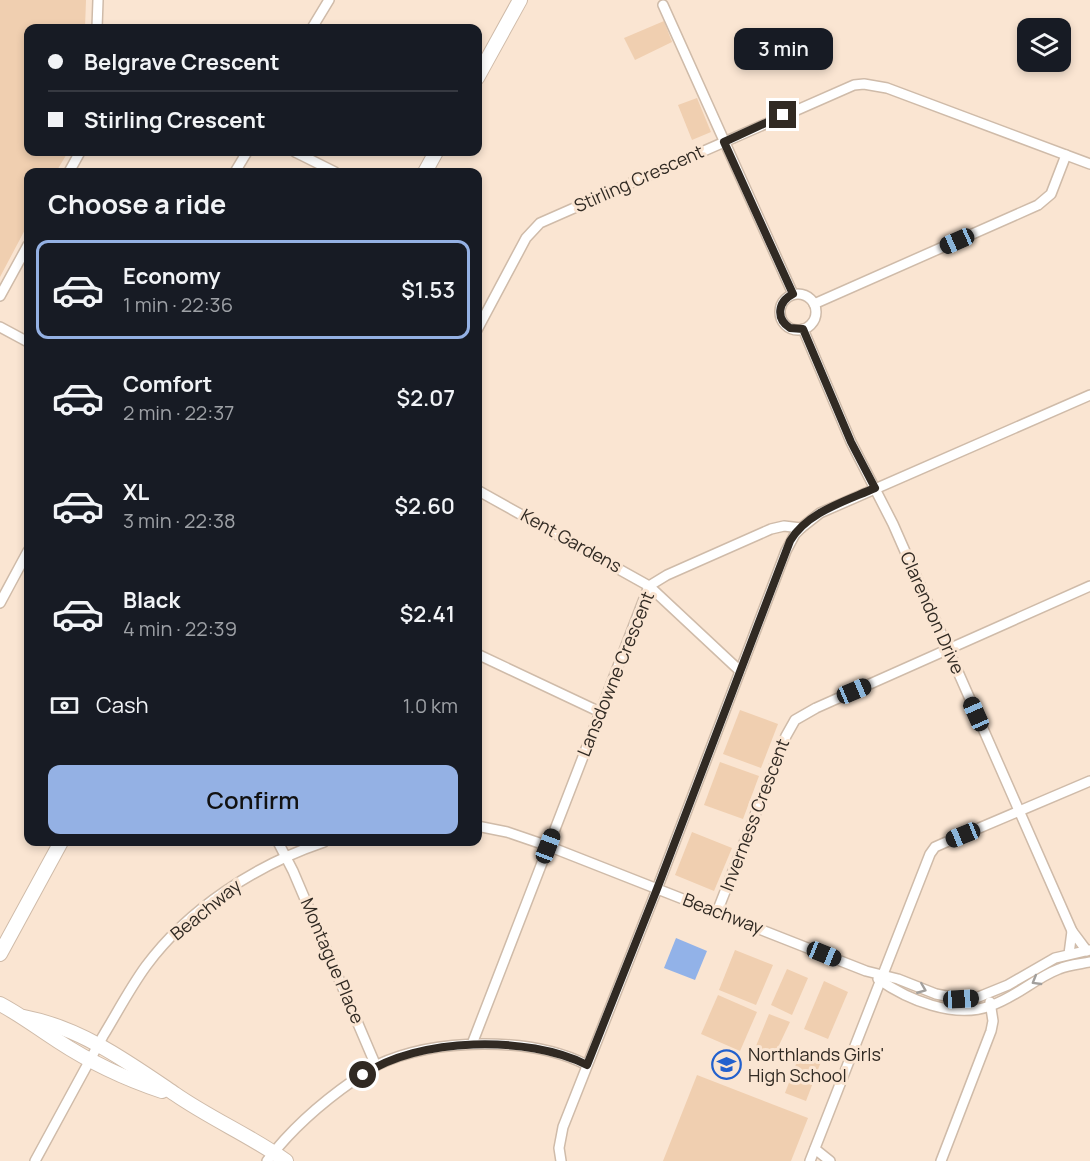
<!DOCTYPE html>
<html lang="en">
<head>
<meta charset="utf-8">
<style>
  :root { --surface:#171b24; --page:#20242c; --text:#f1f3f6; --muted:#9ea1a6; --line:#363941; --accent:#94b1e4 }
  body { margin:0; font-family:Manrope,sans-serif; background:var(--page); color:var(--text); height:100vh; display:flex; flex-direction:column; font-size:22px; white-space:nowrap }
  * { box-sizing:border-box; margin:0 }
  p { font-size:20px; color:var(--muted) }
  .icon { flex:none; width:33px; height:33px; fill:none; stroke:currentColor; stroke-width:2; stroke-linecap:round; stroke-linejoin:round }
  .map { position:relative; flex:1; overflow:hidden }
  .drawer { position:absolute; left:24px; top:168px; width:458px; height:678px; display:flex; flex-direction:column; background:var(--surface); border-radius:12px; box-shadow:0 3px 9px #0003 }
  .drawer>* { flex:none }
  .banner { position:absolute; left:24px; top:24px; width:458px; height:132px; border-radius:12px; box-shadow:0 3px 9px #0003; display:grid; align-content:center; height:132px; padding:0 24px; background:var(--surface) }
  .controls { position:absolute; left:1017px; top:18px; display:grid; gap:12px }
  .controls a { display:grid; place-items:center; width:54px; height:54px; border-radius:12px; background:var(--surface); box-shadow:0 3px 9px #0003; font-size:30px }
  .end { position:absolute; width:27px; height:27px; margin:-14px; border:8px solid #312a23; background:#fff; box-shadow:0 0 0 3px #fff }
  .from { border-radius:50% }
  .bubble { position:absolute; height:42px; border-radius:12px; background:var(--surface); box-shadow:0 3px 9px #0003; font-size:20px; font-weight:600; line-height:42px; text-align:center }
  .car { position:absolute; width:18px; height:36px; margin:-18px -9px; border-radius:8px; box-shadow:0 0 4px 2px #0007; background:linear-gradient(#222 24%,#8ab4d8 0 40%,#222 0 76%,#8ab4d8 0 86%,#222 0) }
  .banner b { display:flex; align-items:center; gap:21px; height:57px; font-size:22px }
  .banner b+b { border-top:2px solid var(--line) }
  .banner i { width:15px; height:15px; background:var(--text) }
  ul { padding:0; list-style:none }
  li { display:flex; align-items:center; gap:18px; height:99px; margin:0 12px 9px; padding:0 12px; border:3px solid transparent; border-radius:12px }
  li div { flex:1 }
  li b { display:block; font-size:22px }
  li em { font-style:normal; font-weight:600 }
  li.current { border-color:var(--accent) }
  li>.icon { width:54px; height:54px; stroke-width:1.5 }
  h2 { padding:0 24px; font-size:27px; line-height:72px }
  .pay { display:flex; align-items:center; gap:15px; height:66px; padding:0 24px; font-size:22px }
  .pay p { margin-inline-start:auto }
  .cta { display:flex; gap:12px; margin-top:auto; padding:12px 24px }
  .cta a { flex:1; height:69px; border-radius:12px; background:var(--accent); color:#111; font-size:24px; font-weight:600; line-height:69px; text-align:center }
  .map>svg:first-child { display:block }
</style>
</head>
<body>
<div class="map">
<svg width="1090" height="1161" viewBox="0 0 1090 1161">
  <rect width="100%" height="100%" fill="#fae5d2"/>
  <g fill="#f0cfb0">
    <polygon points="0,0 86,0 85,28 28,28 28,152 68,152 56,172 28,172 28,224 0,277"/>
    <polygon points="664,21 672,42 635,60 624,38"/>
    <polygon points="697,98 711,132 692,140 678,105"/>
    <polygon points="740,710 778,724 761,768 723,754"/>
    <polygon points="720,762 759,776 743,819 704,805"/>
    <polygon points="692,832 732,848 714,891 675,875"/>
    <polygon points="735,950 773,965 756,1005 719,990"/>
    <polygon points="787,969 808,978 792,1015 771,1005"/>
    <polygon points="824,981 848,992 828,1039 804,1029"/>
    <polygon points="718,995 757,1012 740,1051 701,1034"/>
    <polygon points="769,1014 790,1022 773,1058 754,1051"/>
    <polygon points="801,1051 822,1059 806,1101 785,1093"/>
    <polygon points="697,1075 808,1118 791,1161 663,1161"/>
  </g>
  <polygon fill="#92b2e8" points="676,938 707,951 695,980 664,968"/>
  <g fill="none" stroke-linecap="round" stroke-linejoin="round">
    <defs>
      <g id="minor">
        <polyline points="663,5 793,294"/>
        <polyline points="97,28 98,0"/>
        <polyline points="312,28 329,0"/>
        <polyline points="295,152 335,172"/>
        <polyline points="69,172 80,152"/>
        <polyline points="235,172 247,152"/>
        <circle cx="798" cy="312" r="18"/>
        <polyline points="0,296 28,245"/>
        <polyline points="814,304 1038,205 1051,194 1066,155"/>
        <polyline points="0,327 28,342"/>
        <polyline points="803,329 851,442 893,524 1072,931 1087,951"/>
        <polyline points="477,330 526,238 540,223 854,85 864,84 887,88 1090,164"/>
        <polyline points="477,490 649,586 740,671"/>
        <polyline points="0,603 28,551"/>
        <polyline points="477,654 600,712"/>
        <polyline points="477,826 507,832 548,846 866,971 898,979 936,994 961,999 976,998 1008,985 1055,958 1090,950"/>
        <polyline points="278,842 293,871 376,1066"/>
        <polyline points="717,912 786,736 795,720 816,708 1090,586"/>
        <polyline points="1069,954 1072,931"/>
        <path d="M 878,979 C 908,1000 954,1019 990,1006 C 1015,998 1035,978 1059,969 C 1068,965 1080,964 1090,962"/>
        <polyline points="472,1044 649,586 667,575 771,529 784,526 801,528 820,513 1090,395"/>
        <polyline points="815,1149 830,1161"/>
        <path d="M 35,1161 C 58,1119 80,1078 103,1036 C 117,1013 130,988 146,966 C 189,908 256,865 324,842"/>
        <path d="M 267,1161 C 291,1129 321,1103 354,1080 C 362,1075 369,1069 377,1065 C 435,1038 530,1036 587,1065"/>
        <polyline points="561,1161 559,1148 563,1127 657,889 786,551 795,534 801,528"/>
        <polyline points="810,1161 930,854 935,847 944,843 1090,781"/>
        <polyline points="941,1161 991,1031 993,1021 990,1002"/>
      </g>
      <g id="secondary">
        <polyline points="477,78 520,0"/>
        <polyline points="425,172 436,152"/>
        <polyline points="0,954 61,842"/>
        <path d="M 0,1004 C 21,1015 39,1029 58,1041 C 90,1062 126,1079 162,1091"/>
        <path d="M 24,1017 C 81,1028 128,1062 175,1094 C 211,1119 251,1136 286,1161"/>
      </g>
    </defs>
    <use href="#minor" stroke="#cfbba9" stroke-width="12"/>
    <use href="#secondary" stroke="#cfbba9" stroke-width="16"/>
    <use href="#minor" stroke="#fff" stroke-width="9"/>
    <use href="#secondary" stroke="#fff" stroke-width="14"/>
  </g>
  <defs><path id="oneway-chevron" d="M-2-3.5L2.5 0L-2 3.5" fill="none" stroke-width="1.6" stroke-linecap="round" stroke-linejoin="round" transform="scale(1.5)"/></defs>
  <g stroke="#a29f9c">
    <use href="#oneway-chevron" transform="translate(1036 981) rotate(149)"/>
    <use href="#oneway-chevron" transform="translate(922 989) rotate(22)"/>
  </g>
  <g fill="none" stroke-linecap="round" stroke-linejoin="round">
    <path stroke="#312a23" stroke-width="8" d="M 363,1075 C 418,1037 528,1035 587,1065 L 657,889 L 790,541 C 807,512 846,501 875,488 L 851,442 L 803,329 L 790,328 C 776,319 777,302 793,294 L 724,142 L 783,115"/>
  </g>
  <defs>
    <symbol id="school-ring" viewBox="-11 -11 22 22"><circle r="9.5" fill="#fae5d2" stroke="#2260cd" stroke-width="1.5"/><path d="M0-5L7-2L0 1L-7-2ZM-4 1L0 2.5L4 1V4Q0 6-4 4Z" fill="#2260cd"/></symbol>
  </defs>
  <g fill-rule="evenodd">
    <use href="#school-ring" x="710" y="1048" width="33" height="33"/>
  </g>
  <g text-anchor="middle" stroke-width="6" stroke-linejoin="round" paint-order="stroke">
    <g font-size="18" fill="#312a23" stroke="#fae5d2">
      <text transform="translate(639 179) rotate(-24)" y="6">Stirling Crescent</text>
      <text transform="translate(571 541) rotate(29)" y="6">Kent Gardens</text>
      <text transform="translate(932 613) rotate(66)" y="6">Clarendon Drive</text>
      <text transform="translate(616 674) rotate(-68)" y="6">Lansdowne Crescent</text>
      <text transform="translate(755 815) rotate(-69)" y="6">Inverness Crescent</text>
      <text transform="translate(206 910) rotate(-39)" y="6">Beachway</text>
      <text transform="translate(723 914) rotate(21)" y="6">Beachway</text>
      <text transform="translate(332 961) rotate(67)" y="6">Montague Place</text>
    </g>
    <g font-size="18" fill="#312a23" stroke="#fae5d2" text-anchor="start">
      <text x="748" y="1061">Northlands Girls'<tspan x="748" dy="21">High School</tspan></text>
    </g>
  </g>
</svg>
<div class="controls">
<a><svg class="icon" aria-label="layers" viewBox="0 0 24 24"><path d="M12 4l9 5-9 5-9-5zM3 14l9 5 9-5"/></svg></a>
</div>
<i class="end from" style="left:363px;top:1075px"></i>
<i class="end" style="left:783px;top:115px"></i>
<div class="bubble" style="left:734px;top:28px;width:99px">3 min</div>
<i class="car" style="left:957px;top:241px;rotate:246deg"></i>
<i class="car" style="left:854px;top:691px;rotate:67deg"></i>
<i class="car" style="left:976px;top:714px;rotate:336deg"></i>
<i class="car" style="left:963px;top:835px;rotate:248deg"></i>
<i class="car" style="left:548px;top:846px;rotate:21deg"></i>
<i class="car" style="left:824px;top:954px;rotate:112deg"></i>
<i class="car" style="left:961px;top:999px;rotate:87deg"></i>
<div class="banner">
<b><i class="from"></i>Belgrave Crescent</b>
<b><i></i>Stirling Crescent</b>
</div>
<section class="drawer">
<h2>Choose a ride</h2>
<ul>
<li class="current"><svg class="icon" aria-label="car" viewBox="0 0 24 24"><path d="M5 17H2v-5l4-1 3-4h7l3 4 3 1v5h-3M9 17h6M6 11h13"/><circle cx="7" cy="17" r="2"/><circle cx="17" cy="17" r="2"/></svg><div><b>Economy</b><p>1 min · 22:36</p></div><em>$1.53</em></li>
<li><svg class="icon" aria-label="car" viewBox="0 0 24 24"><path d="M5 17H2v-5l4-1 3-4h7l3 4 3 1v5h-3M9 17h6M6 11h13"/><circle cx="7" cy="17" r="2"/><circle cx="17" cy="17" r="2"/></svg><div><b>Comfort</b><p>2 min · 22:37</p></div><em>$2.07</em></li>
<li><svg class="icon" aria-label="car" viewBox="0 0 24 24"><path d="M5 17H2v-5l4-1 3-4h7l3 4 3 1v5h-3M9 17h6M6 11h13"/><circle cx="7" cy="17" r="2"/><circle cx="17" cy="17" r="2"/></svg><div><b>XL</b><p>3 min · 22:38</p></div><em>$2.60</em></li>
<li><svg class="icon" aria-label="car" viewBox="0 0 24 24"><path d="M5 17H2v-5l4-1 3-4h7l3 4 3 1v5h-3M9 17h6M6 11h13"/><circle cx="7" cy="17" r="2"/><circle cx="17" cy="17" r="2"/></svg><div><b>Black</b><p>4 min · 22:39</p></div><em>$2.41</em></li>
</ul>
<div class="pay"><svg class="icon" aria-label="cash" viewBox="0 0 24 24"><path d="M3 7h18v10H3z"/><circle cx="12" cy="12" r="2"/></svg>Cash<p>1.0 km</p></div>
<div class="cta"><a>Confirm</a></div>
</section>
</div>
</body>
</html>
